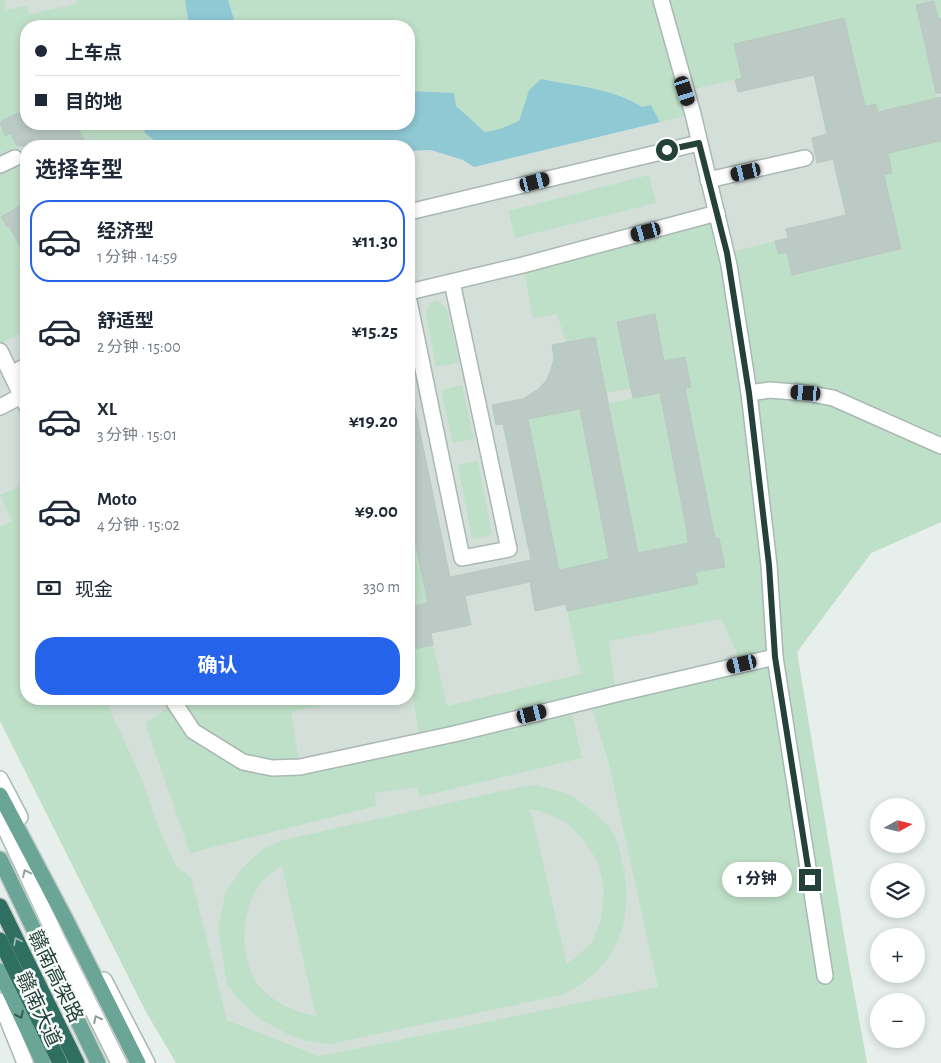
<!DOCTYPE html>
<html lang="zh">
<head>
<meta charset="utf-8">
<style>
  :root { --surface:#fff; --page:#f6f6f7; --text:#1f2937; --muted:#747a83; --line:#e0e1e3; --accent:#2563eb }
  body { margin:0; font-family:"Alegreya Sans","Noto Sans SC",sans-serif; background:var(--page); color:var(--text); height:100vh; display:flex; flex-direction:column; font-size:19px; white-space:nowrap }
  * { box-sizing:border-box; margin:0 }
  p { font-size:16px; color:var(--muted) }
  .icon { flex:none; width:28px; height:28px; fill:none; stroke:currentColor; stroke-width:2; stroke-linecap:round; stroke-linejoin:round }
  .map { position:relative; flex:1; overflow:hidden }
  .side { position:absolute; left:20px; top:140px; width:395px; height:565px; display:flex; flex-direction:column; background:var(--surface); border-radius:20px; box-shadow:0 2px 8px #0003 }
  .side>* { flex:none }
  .guide { position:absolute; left:20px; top:20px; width:395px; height:110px; border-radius:20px; box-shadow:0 2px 8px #0003; display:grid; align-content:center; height:110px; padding:0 15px; background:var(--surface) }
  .needle { width:32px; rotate:82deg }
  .controls { position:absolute; left:870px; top:798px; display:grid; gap:10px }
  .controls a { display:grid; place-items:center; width:55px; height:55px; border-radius:50%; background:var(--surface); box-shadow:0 2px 8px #0003; font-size:25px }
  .end { position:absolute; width:22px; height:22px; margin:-11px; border:6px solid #24423a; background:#fff; box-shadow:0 0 0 2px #fff }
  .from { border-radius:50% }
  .bubble { position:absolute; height:35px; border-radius:18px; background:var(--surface); box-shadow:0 2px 8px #0003; font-size:16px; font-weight:700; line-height:35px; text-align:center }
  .car { position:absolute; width:15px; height:30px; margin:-15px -8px; border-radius:6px; box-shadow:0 0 4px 1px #0007; background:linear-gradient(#222 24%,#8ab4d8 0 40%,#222 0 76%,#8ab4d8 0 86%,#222 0) }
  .guide b { display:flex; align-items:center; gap:18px; height:48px; font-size:19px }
  .guide b+b { border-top:1px solid var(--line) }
  .guide i { width:12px; height:12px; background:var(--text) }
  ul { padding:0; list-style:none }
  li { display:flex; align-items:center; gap:15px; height:82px; margin:0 10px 8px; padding:0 5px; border:2px solid transparent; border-radius:20px }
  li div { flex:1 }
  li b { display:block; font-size:19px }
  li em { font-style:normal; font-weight:700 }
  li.selected { border-color:var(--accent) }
  li>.icon { width:45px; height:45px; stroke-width:1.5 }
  h2 { padding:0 15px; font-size:22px; line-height:60px }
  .pay { display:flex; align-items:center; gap:12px; height:55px; padding:0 15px; font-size:19px }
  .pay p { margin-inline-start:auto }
  .cta { display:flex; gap:10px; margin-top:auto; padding:10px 15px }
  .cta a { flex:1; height:58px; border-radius:20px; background:var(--accent); color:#fff; font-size:20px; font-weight:700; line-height:58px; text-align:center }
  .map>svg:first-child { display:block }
</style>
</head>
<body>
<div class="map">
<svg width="941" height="1063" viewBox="0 0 941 1063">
  <rect width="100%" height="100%" fill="#e6efeb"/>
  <path fill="#d4dfda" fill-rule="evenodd" d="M 0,0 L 941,0 L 941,522 L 871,553 L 797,652 L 847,954 L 867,1063 L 320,1056 L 227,1020 L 33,699 L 409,699 L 409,146 L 26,146 L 26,684 L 0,632 ZM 26,26 L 409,26 L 409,124 L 26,124 Z"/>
  <g fill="#bfe0c8" fill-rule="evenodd">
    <polygon points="0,0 4,0 6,10 27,6 29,14 76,4 76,0 185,0 189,25 189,26 26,26 26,109 0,122"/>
    <path d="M 228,0 L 941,0 L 941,18 L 938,19 L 934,1 L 916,5 L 937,98 L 878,112 L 876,104 L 865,106 L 844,19 L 734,44 L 742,78 L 685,91 L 693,114 L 660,122 L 651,105 L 642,107 C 618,90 570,84 541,79 L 529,90 L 519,121 L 500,129 L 485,132 L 456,106 L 454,93 L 409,91 L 409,26 L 236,26 Z"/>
    <polygon points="76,124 143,124 145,133 161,146 87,146"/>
    <polygon points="0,125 5,135 11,133 26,164 26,202 1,217 6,227 9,226 26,257 26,330 0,344"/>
    <path d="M 941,141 L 941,522 L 871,553 L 797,652 L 847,954 L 867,1063 L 176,1063 L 146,1012 L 0,721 L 0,527 L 12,521 L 0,495 L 26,483 L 26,699 L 105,699 L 141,777 L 158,826 L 176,866 L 191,877 L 227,1020 L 320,1056 L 658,987 L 608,760 L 589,700 L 570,705 L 582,758 L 419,797 L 418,787 L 375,793 L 376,806 L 190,853 L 145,723 L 174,704 L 172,699 L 354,699 L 291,712 L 300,766 L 420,740 L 412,692 L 409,692 L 409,650 L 433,645 L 447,706 L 581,674 L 567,611 L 698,584 L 695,572 L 725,566 L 719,538 L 715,538 L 685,388 L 691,386 L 685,357 L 664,361 L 654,314 L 618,322 L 658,383 L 606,393 L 566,343 L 557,314 L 533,318 L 523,265 L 717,213 L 727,253 L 775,241 L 778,254 L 787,252 L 793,275 L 900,250 L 884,175 L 892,173 L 888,153 ZM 721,619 L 742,664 L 616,693 L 609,641 Z"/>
    <polygon points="649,175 656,203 515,238 508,211"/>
    <polygon points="437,300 447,309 459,362 436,367 426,314 429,303"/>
    <polygon points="462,385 474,439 453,443 441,390"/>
    <polygon points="660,393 689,543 638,553 609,403"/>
    <polygon points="580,409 609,559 559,570 528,419"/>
    <polygon points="478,461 492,535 472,539 458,465"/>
    <polygon points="409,512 428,603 409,607"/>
    <path d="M 537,785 C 549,789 563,791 573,797 C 582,802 609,824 613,833 C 619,843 621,857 624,869 C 634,925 614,970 562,995 L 330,1044 L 306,1041 L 286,1033 L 261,1020 L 239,1000 L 227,985 L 218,927 L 226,891 L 244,866 L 263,849 L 283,840 L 520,787 ZM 524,809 L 540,811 L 566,822 L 584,841 L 598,862 L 604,887 L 601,919 L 592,943 L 567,964 L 531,812 ZM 281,866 L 282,866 L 316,1016 C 295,1012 274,1003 259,986 C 256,983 255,979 253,976 C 239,947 242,906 263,880 C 268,875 275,870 281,866 Z"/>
  </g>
  <g fill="#8ec9d4">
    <polygon points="185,0 228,0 236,26 189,26"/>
    <path d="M 541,79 C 571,85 616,89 642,107 L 651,105 L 660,122 L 474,167 L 463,160 L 431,150 L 409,151 L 409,146 L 161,146 L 145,133 L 143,124 L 409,124 L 409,91 L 454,93 L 456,106 L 485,132 L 500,129 L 519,121 L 529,90 Z"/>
  </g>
  <g fill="#bbcac4" stroke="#b8c9c2" fill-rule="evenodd">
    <polygon points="934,1 938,19 941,18 941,93 936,93 916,5"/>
    <polygon points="844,18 865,106 876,104 878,112 941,97 941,141 888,153 892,173 884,175 901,249 792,275 787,252 778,254 775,241 788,238 786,229 846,215 833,159 817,163 812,138 827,134 814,75 738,92 735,80 742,78 734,44"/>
    <polygon points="26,109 26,124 76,124 87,146 17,146 11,133 5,136 0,122"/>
    <polygon points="26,202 26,257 9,226 7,227 1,217"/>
    <path d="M 655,314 L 664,361 L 685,357 L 691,387 L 685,388 L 715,538 L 719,538 L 725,567 L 695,572 L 698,584 L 567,611 L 566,604 L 535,611 L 530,582 L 465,596 L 471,625 L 431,633 L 433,645 L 409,650 L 409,607 L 428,603 L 409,512 L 409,404 L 414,403 L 450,577 L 531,560 L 503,424 L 496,425 L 492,405 L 523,399 L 537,390 L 546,381 L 551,370 L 554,358 L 552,345 L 595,337 L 638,553 L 688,543 L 687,532 L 660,393 L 633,398 L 617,322 ZM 580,409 L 609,559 L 559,570 L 528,419 Z"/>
  </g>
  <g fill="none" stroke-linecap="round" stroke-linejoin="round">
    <defs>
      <g id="minor">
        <polyline points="0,165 15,158"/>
        <polyline points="708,180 805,158"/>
        <polyline points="409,212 699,143"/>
        <polyline points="409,292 523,265 717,213"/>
        <polyline points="409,301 462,558 509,549 452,282"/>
        <polyline points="0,351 26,405"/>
        <polyline points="11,374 26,366"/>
        <polyline points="749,393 770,390 806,393 833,398 941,446"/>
        <polyline points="0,407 21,396"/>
        <polyline points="775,657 825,976"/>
        <polyline points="172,699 193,731 243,762 272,768 300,767 454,734 616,694 775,657 769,565 749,393 729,265 693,114 661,0"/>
        <polyline points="0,779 20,817"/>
        <polyline points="0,817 56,937 119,1063"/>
        <polyline points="104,980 147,1063"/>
        <polyline points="0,1001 25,1063"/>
      </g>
      <g id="major">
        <polyline points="0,795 66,920 138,1063"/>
        <polyline points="0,859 98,1063"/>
        <polyline points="0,971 43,1063"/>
      </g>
      <g id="highway">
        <polyline points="0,906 77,1063"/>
        <polyline points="0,940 60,1063"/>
      </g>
    </defs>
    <use href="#minor" stroke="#a8b8b2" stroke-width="18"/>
    <use href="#major" stroke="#c2cac8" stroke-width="18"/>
    <use href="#highway" stroke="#c2cac8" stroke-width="18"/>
    <use href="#minor" stroke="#fff" stroke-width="15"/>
    <use href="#major" stroke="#6aa596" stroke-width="15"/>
    <use href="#highway" stroke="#2f6f62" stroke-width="15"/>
  </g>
  <defs><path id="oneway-chevron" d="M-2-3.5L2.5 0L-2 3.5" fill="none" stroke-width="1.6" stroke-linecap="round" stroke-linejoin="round" transform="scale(1.25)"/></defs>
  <g stroke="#92a09c">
    <use href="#oneway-chevron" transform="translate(26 873) rotate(-115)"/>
    <use href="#oneway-chevron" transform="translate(97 1019) rotate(-117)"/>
  </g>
  <use stroke="#93b5ae" href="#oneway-chevron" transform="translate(17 941) rotate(-116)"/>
  <use stroke="#365b51" href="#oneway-chevron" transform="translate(20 1015) rotate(65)"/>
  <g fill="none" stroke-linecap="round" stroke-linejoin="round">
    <polyline stroke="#24423a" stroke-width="6" points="667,150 699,143 727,253 749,393 769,565 775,657 810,880"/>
  </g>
  <g text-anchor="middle" stroke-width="5" stroke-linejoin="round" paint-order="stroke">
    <g font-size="20" fill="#24423a" stroke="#f7fbf9">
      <text transform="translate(56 976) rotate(64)" y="7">赣南高架路</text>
      <text transform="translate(39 1009) rotate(65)" y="7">赣南大道</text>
    </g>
  </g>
</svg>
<div class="controls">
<a><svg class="needle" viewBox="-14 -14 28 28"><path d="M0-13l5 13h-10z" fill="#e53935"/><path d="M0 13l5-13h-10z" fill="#747a83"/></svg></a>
<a><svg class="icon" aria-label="layers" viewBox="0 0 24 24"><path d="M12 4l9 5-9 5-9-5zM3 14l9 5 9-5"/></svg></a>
<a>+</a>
<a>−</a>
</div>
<i class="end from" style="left:667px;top:150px"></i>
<i class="end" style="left:810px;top:880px"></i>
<div class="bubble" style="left:722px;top:862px;width:70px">1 分钟</div>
<i class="car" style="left:685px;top:91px;rotate:162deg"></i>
<i class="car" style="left:746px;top:172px;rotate:257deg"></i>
<i class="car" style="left:535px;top:182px;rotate:76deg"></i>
<i class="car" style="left:646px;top:232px;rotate:255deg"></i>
<i class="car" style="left:806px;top:393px;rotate:274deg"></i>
<i class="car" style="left:742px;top:664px;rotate:257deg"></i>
<i class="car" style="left:532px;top:714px;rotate:76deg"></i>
<div class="guide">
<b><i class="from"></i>上车点</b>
<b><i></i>目的地</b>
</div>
<section class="side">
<h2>选择车型</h2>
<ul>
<li class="selected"><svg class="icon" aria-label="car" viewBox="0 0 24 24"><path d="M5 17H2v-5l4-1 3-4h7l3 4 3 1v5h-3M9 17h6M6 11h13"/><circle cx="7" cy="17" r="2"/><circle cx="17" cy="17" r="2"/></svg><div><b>经济型</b><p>1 分钟 · 14:59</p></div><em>¥11.30</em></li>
<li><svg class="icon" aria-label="car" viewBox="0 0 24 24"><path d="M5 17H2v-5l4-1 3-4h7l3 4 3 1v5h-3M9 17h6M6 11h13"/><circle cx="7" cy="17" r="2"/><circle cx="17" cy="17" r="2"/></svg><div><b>舒适型</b><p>2 分钟 · 15:00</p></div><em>¥15.25</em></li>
<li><svg class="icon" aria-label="car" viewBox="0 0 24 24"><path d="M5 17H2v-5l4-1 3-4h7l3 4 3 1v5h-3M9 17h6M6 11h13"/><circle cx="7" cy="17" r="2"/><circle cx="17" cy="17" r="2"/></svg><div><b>XL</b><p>3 分钟 · 15:01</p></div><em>¥19.20</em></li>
<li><svg class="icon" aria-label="car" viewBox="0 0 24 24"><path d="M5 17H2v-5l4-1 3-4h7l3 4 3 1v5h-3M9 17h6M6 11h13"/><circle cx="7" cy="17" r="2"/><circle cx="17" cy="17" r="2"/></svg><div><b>Moto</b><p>4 分钟 · 15:02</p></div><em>¥9.00</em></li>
</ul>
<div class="pay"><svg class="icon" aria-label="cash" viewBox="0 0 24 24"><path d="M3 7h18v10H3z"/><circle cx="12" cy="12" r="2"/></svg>现金<p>330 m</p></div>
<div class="cta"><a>确认</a></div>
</section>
</div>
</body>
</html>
